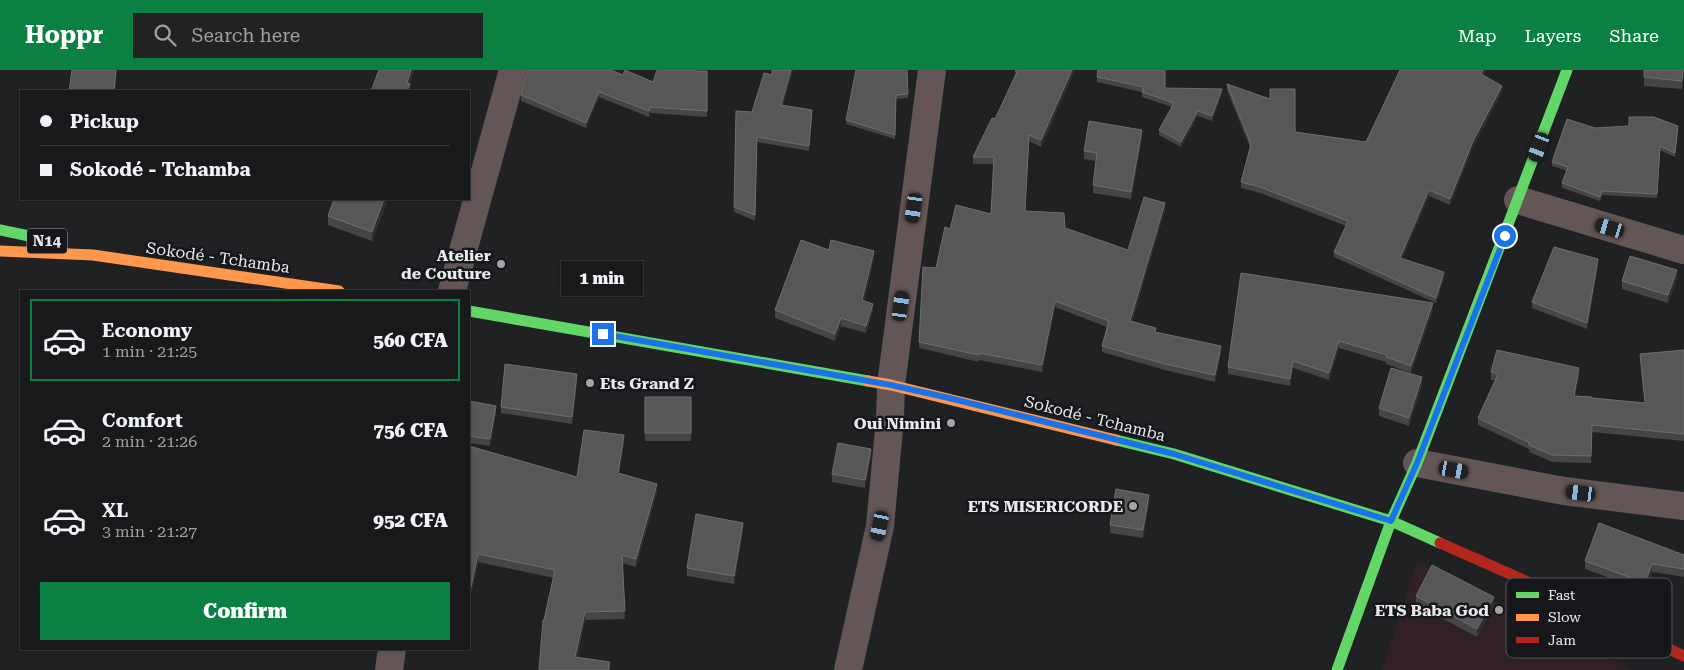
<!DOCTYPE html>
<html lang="en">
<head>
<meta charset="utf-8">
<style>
  :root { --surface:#17191a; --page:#202223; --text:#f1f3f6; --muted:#9ea0a2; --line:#363839; --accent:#0b8043 }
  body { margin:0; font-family:"Roboto Serif",serif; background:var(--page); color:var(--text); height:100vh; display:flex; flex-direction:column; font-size:19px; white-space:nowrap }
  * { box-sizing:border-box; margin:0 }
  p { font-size:16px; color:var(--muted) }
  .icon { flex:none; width:28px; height:28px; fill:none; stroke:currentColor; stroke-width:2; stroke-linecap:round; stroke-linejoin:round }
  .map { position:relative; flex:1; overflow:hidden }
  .sheet { position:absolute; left:20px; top:220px; width:450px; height:360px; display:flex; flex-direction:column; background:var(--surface); border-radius:0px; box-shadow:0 1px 4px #0004,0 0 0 1px var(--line) }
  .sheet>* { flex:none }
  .banner { position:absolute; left:20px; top:20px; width:450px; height:110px; border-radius:0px; box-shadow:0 1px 4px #0004,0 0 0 1px var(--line); display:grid; align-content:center; height:110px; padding:0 20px; background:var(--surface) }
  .end { position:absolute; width:22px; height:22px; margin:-11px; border:6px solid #1a73e8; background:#fff; box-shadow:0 0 0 2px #fff }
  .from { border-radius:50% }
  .bubble { position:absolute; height:35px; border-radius:0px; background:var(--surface); box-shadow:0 1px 4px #0004,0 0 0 1px var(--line); font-size:16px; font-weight:800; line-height:35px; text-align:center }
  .car { position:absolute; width:15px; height:30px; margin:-15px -8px; border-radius:6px; box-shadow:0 0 4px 1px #0007; background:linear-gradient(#222 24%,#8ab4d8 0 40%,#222 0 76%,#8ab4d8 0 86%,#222 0) }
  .banner b { display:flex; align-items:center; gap:18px; height:48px; font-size:19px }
  .banner b+b { border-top:1px solid var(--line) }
  .banner i { width:12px; height:12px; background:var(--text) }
  ul { padding:9px 0 0; list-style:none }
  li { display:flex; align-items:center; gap:15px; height:82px; margin:0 10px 8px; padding:0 10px; border:2px solid transparent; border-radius:0px }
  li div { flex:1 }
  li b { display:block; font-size:19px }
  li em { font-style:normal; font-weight:800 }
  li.active { border-color:var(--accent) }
  li>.icon { width:45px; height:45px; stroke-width:1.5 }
  .primary-button { display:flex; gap:10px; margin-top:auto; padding:10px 20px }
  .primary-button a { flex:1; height:58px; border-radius:0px; background:var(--accent); color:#fff; font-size:20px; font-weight:800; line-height:58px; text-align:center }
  header { display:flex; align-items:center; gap:30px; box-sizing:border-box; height:70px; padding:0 25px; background:var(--accent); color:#fff }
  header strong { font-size:24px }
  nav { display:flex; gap:28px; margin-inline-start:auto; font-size:18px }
  .search { width:350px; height:45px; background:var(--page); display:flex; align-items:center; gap:12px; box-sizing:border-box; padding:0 18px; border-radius:0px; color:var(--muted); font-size:19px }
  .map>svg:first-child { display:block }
</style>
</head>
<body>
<header>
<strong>Hoppr</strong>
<div class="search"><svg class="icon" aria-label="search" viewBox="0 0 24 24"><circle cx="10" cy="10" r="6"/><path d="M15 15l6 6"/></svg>Search here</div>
<nav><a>Map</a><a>Layers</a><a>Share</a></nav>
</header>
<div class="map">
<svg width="1684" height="600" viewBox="0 0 1684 600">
  <rect width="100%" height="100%" fill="#1f2123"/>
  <polygon fill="#312124" points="1417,491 1590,580 1632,600 1382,600"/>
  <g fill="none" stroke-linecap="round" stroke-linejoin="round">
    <g stroke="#645656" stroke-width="28">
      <polyline points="1518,130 1684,180"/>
      <polyline points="452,221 513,0"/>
      <polyline points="1417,393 1564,421 1684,436"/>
      <polyline points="389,600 392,579"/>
      <polyline points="848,600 880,456 890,349 891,315 932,0"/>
    </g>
    <g stroke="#63d668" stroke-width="11">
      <polyline points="0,160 29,166 51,173"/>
      <polyline points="469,241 868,311"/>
      <polyline points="1116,370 1174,384 1391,451 1440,473"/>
      <polyline points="1337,600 1391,451 1417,393 1567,0"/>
    </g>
    <g stroke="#ff974d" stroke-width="11">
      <polyline points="0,181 93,185 339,221"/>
      <polyline points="868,311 891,315 1116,370"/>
    </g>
    <polyline stroke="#b3261e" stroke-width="11" points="1440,473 1517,507 1684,586"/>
  </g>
  <g fill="#454546">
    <polygon points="772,0 793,0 783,35 812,45 809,81 757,72 755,151 734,142 736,41 752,42 772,5"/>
    <polygon points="907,0 908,28 896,29 895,69 846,54 846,50"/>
    <polygon points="1016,0 1075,0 1041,77 1029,71 1025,141 1065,158 1128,180 1165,140 1132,251 1156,262 1221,283 1215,312 1165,300 1102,282 1102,276 1107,257 1055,237 1042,302 979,290 979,292 919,278 919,272 936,198 950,159 991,144 994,94 973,94 973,87 995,49 1015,6"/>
    <polygon points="1400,0 1486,0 1483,5 1502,22 1473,77 1450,135 1429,126 1402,189 1444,208 1436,233 1334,187 1334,182 1346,156 1260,123 1241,118 1241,112 1250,77 1227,20 1227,14 1295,62 1366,72"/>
    <polygon points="1644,0 1684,0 1682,19 1644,16"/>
    <polygon points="698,1 707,1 707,47 650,43 649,47 599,27 586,58 521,31 521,25 623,5 653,12"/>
    <polygon points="1097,7 1165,18 1222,24 1212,51 1198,46 1181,77 1159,65 1159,60 1172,37 1142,27 1142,22 1097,12"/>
    <polygon points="1595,58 1678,60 1675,87 1660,80 1657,128 1602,125 1600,131 1562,118 1562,113 1567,101 1552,96 1552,92"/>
    <polygon points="1142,68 1131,129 1093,123 1093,115 1096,91 1084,89 1084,81"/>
    <polygon points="388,129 372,171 328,155 328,146"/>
    <polygon points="829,180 874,188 864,231 873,241 866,263 841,256 835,271 775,248 775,240"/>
    <polygon points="1598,195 1587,259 1532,238 1532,232"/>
    <polygon points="1677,208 1668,233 1622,219 1622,211"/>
    <polygon points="1433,240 1411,303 1386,294 1386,292 1339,278 1329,310 1293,298 1290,316 1228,304 1228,297"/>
    <polygon points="1684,280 1684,371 1592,362 1591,393 1552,392 1529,382 1529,379 1478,355 1478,348 1495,310 1491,310 1491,302 1579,305 1575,326 1645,333 1640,284"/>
    <polygon points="577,311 572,354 501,343 501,337"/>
    <polygon points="1422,315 1409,356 1379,346 1379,338"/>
    <rect x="645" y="327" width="46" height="44"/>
    <polygon points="469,331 496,343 490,376 469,373"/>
    <polygon points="624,373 619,403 657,422 636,497 622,493 625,549 585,550 577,587 610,592 610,600 539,600 544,550 554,508 478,492 469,534 469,376 577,407"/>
    <polygon points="871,386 865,418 832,412 832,404"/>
    <polygon points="1149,432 1143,468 1110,463 1110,455"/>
    <polygon points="743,460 734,514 687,506 687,498"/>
    <polygon points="1684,485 1684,507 1652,502 1645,521 1585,499 1585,491"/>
    <polygon points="1416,526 1494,535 1477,567 1416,534"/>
  </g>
  <g fill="#2f2f30">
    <polygon points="116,0 117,0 115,21 114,21"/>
    <polygon points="411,0 415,0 410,14 410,21 407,21 407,13"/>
    <polygon points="791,0 793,0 781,40 781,35"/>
    <polygon points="1072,0 1075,0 1041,77 1041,70"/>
    <polygon points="1483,0 1486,0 1481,10 1481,4"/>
    <polygon points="1683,0 1684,0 1682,19 1682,11"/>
    <polygon points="1502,16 1502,22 1473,77 1450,135 1450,129 1473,71"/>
    <polygon points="1222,19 1222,24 1212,51 1212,46"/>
    <polygon points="599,22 599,27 586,58 586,53"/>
    <polygon points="650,37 650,43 649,47 649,41"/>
    <polygon points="1198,41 1198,46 1181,77 1181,72"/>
    <polygon points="1142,60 1142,68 1131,129 1131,122"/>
    <polygon points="1429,120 1429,126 1400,194 1400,188"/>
    <polygon points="384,129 388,129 372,171 372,162"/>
    <polygon points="1165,133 1165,140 1130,257 1130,251"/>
    <polygon points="874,181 874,188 862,238 862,230"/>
    <polygon points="1598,189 1598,195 1587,259 1587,253"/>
    <polygon points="1677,200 1677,208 1668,233 1668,225"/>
    <polygon points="1444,202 1444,208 1436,233 1436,228"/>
    <polygon points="1055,231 1055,237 1042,302 1042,295"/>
    <polygon points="1433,233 1433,240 1411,303 1411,296"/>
    <polygon points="873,234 873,241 866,263 866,256"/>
    <polygon points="841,248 841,256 835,271 835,264"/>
    <polygon points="1339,271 1339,278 1329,310 1329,303"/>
    <polygon points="1221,276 1221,283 1215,312 1215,305"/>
    <polygon points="1293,291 1293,298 1290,316 1290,309"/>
    <polygon points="1579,298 1579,305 1574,333 1574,326"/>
    <polygon points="577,304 577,311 572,354 572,347"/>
    <polygon points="1422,307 1422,315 1409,356 1409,348"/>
    <polygon points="496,336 496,343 490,376 490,369"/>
    <polygon points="624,365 624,373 618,411 618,403"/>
    <polygon points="871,379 871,386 865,418 865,410"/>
    <polygon points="657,414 657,422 636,497 636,489"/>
    <polygon points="1149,425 1149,432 1143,468 1143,460"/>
    <polygon points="743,453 743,460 734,514 734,506"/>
    <polygon points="478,484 478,492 469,534 469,526"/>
    <polygon points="1652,494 1652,502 1645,521 1645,513"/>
    <polygon points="1494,527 1494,535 1477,567 1477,559"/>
    <polygon points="585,542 585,550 575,595 575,587"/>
  </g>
  <g fill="#575758" stroke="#6e6e6f">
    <polygon points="72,0 116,0 114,21 69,21"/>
    <polygon points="379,0 411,0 407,13 410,14 407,21 371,21"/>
    <polygon points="528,0 611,0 623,5 625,0 653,12 657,0 696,0 695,1 707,1 707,41 650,37 649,41 599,22 586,53 521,25"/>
    <polygon points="772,0 791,0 781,35 812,40 809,76 757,67 755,145 734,137 736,41 752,42 764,3 772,5"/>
    <polygon points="856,0 907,0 908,24 896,25 895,65 846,50"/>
    <polygon points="1016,0 1072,0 1041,70 1029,65 1025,141 1064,143 1065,158 1128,180 1144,127 1165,133 1130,251 1156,258 1155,262 1221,276 1215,305 1165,294 1102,276 1109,251 1055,231 1042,295 979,283 979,285 919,272 923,197 936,198 945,157 950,159 956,135 991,144 994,87 973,87 992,48 995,49 1017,2 1015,1"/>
    <polygon points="1098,0 1165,0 1165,18 1222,19 1212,46 1198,41 1181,72 1159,60 1174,33 1142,22 1144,17 1097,7"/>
    <polygon points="1400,0 1483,0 1481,4 1502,16 1473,71 1450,129 1429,120 1400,188 1444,202 1436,228 1334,182 1348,151 1260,117 1241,112 1251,74 1227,14 1270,29 1270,19 1295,19 1295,62 1366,72"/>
    <polygon points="1644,0 1683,0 1682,11 1644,7"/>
    <polygon points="1629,47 1654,47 1678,56 1675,83 1660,76 1657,124 1602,121 1600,127 1562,113 1568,97 1552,92 1567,49 1595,58 1629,56"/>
    <polygon points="1089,51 1142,60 1131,122 1093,115 1097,83 1084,81"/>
    <polygon points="334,129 384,129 372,162 328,146"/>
    <polygon points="801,170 829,180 831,170 874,181 862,230 873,234 866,256 841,248 835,264 775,240"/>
    <polygon points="1554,177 1598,189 1587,253 1532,232"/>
    <polygon points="1630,186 1677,200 1668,225 1622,211"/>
    <polygon points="1241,203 1433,233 1411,296 1386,287 1387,285 1339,271 1329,303 1293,291 1290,309 1228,297"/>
    <polygon points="1497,280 1579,298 1574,326 1592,327 1592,328 1645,333 1640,284 1684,280 1684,364 1592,355 1591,386 1552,385 1529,375 1530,373 1478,348 1498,304 1491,302"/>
    <polygon points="505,294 577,304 572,347 501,337"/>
    <polygon points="1391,298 1422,307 1409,348 1379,338"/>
    <rect x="645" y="327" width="46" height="36"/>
    <polygon points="469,331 496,336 490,369 469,366"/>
    <polygon points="584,360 624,365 618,403 657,414 636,489 622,485 625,541 585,542 575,587 610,592 608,600 539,600 543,550 544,550 555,500 478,484 469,526 469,376 577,407"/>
    <polygon points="838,373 871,379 865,410 832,404"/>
    <polygon points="1116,419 1149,425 1143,460 1110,455"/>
    <polygon points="696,444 743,453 734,506 687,498"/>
    <polygon points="1599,453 1684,485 1684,499 1652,494 1645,513 1585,491"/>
    <polygon points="1432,495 1494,527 1477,559 1416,526"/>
  </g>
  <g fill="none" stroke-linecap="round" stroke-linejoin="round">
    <polyline stroke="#1a73e8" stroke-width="6" points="603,264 891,315 949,328 1174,384 1391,451 1417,393 1505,166"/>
  </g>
  <g fill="#a2a4a6" stroke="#15171a" stroke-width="2">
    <circle cx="501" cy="194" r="5"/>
    <circle cx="590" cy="313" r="5"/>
    <circle cx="951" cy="353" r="5"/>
    <circle cx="1133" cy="436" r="5"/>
    <circle cx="1499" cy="540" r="5"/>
  </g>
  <g text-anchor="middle" stroke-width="5" stroke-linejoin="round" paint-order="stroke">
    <rect fill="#15171a" stroke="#a9abae" stroke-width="1" x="27" y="158.5" width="40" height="25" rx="4"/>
    <g font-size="15" font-weight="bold" fill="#e9eaed">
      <text x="47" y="176">N14</text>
    </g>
    <g font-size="16" font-weight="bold" fill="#e9eaed" stroke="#15171a" text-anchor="end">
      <text x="491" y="191">Atelier<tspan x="491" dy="18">de Couture</tspan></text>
      <text x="600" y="319" text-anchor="start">Ets Grand Z</text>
      <text x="941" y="359">Oui Nimini</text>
      <text x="1123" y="442">ETS MISERICORDE</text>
      <text x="1489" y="546">ETS Baba God</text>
    </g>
    <g font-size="16" fill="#e9eaed" stroke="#15171a">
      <text transform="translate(218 187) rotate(8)" y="6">Sokodé - Tchamba</text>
      <text transform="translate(1095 348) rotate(14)" y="6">Sokodé - Tchamba</text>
    </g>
  </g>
  <rect x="1506" y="508" width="166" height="80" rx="8" fill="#15171a" stroke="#555659" stroke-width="1"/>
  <rect x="1516" y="522" width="23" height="6" fill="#63d668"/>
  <rect x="1516" y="544" width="23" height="7" fill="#ff974d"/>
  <rect x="1516" y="567" width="23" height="6" fill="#b3261e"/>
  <g font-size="14" fill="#e9eaed">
    <text x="1548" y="530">Fast</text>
    <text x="1548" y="552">Slow</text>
    <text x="1548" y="575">Jam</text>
  </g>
</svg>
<i class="end from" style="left:1505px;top:166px"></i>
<i class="end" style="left:603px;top:264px"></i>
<div class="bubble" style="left:561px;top:191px;width:82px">1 min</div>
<i class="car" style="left:1539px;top:77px;rotate:201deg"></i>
<i class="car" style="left:914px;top:138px;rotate:188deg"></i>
<i class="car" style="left:1610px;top:158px;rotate:287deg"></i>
<i class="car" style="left:901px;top:236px;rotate:8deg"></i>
<i class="car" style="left:1454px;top:400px;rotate:100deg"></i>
<i class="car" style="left:1581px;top:423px;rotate:277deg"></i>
<i class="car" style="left:880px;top:456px;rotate:192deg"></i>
<div class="banner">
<b><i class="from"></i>Pickup</b>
<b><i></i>Sokodé - Tchamba</b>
</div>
<section class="sheet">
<ul>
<li class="active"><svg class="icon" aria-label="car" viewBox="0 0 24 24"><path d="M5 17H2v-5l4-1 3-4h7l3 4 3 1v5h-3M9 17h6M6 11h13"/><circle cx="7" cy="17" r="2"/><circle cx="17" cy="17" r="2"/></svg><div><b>Economy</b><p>1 min · 21:25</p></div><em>560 CFA</em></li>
<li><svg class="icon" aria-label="car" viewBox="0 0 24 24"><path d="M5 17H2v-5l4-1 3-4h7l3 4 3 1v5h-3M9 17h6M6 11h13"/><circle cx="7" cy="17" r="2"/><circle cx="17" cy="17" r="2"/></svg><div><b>Comfort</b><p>2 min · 21:26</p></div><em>756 CFA</em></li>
<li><svg class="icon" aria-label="car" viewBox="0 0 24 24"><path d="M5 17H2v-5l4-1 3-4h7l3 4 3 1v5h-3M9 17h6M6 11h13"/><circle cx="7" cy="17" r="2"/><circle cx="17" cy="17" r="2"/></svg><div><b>XL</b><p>3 min · 21:27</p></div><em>952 CFA</em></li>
</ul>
<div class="primary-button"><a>Confirm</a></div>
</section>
</div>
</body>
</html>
